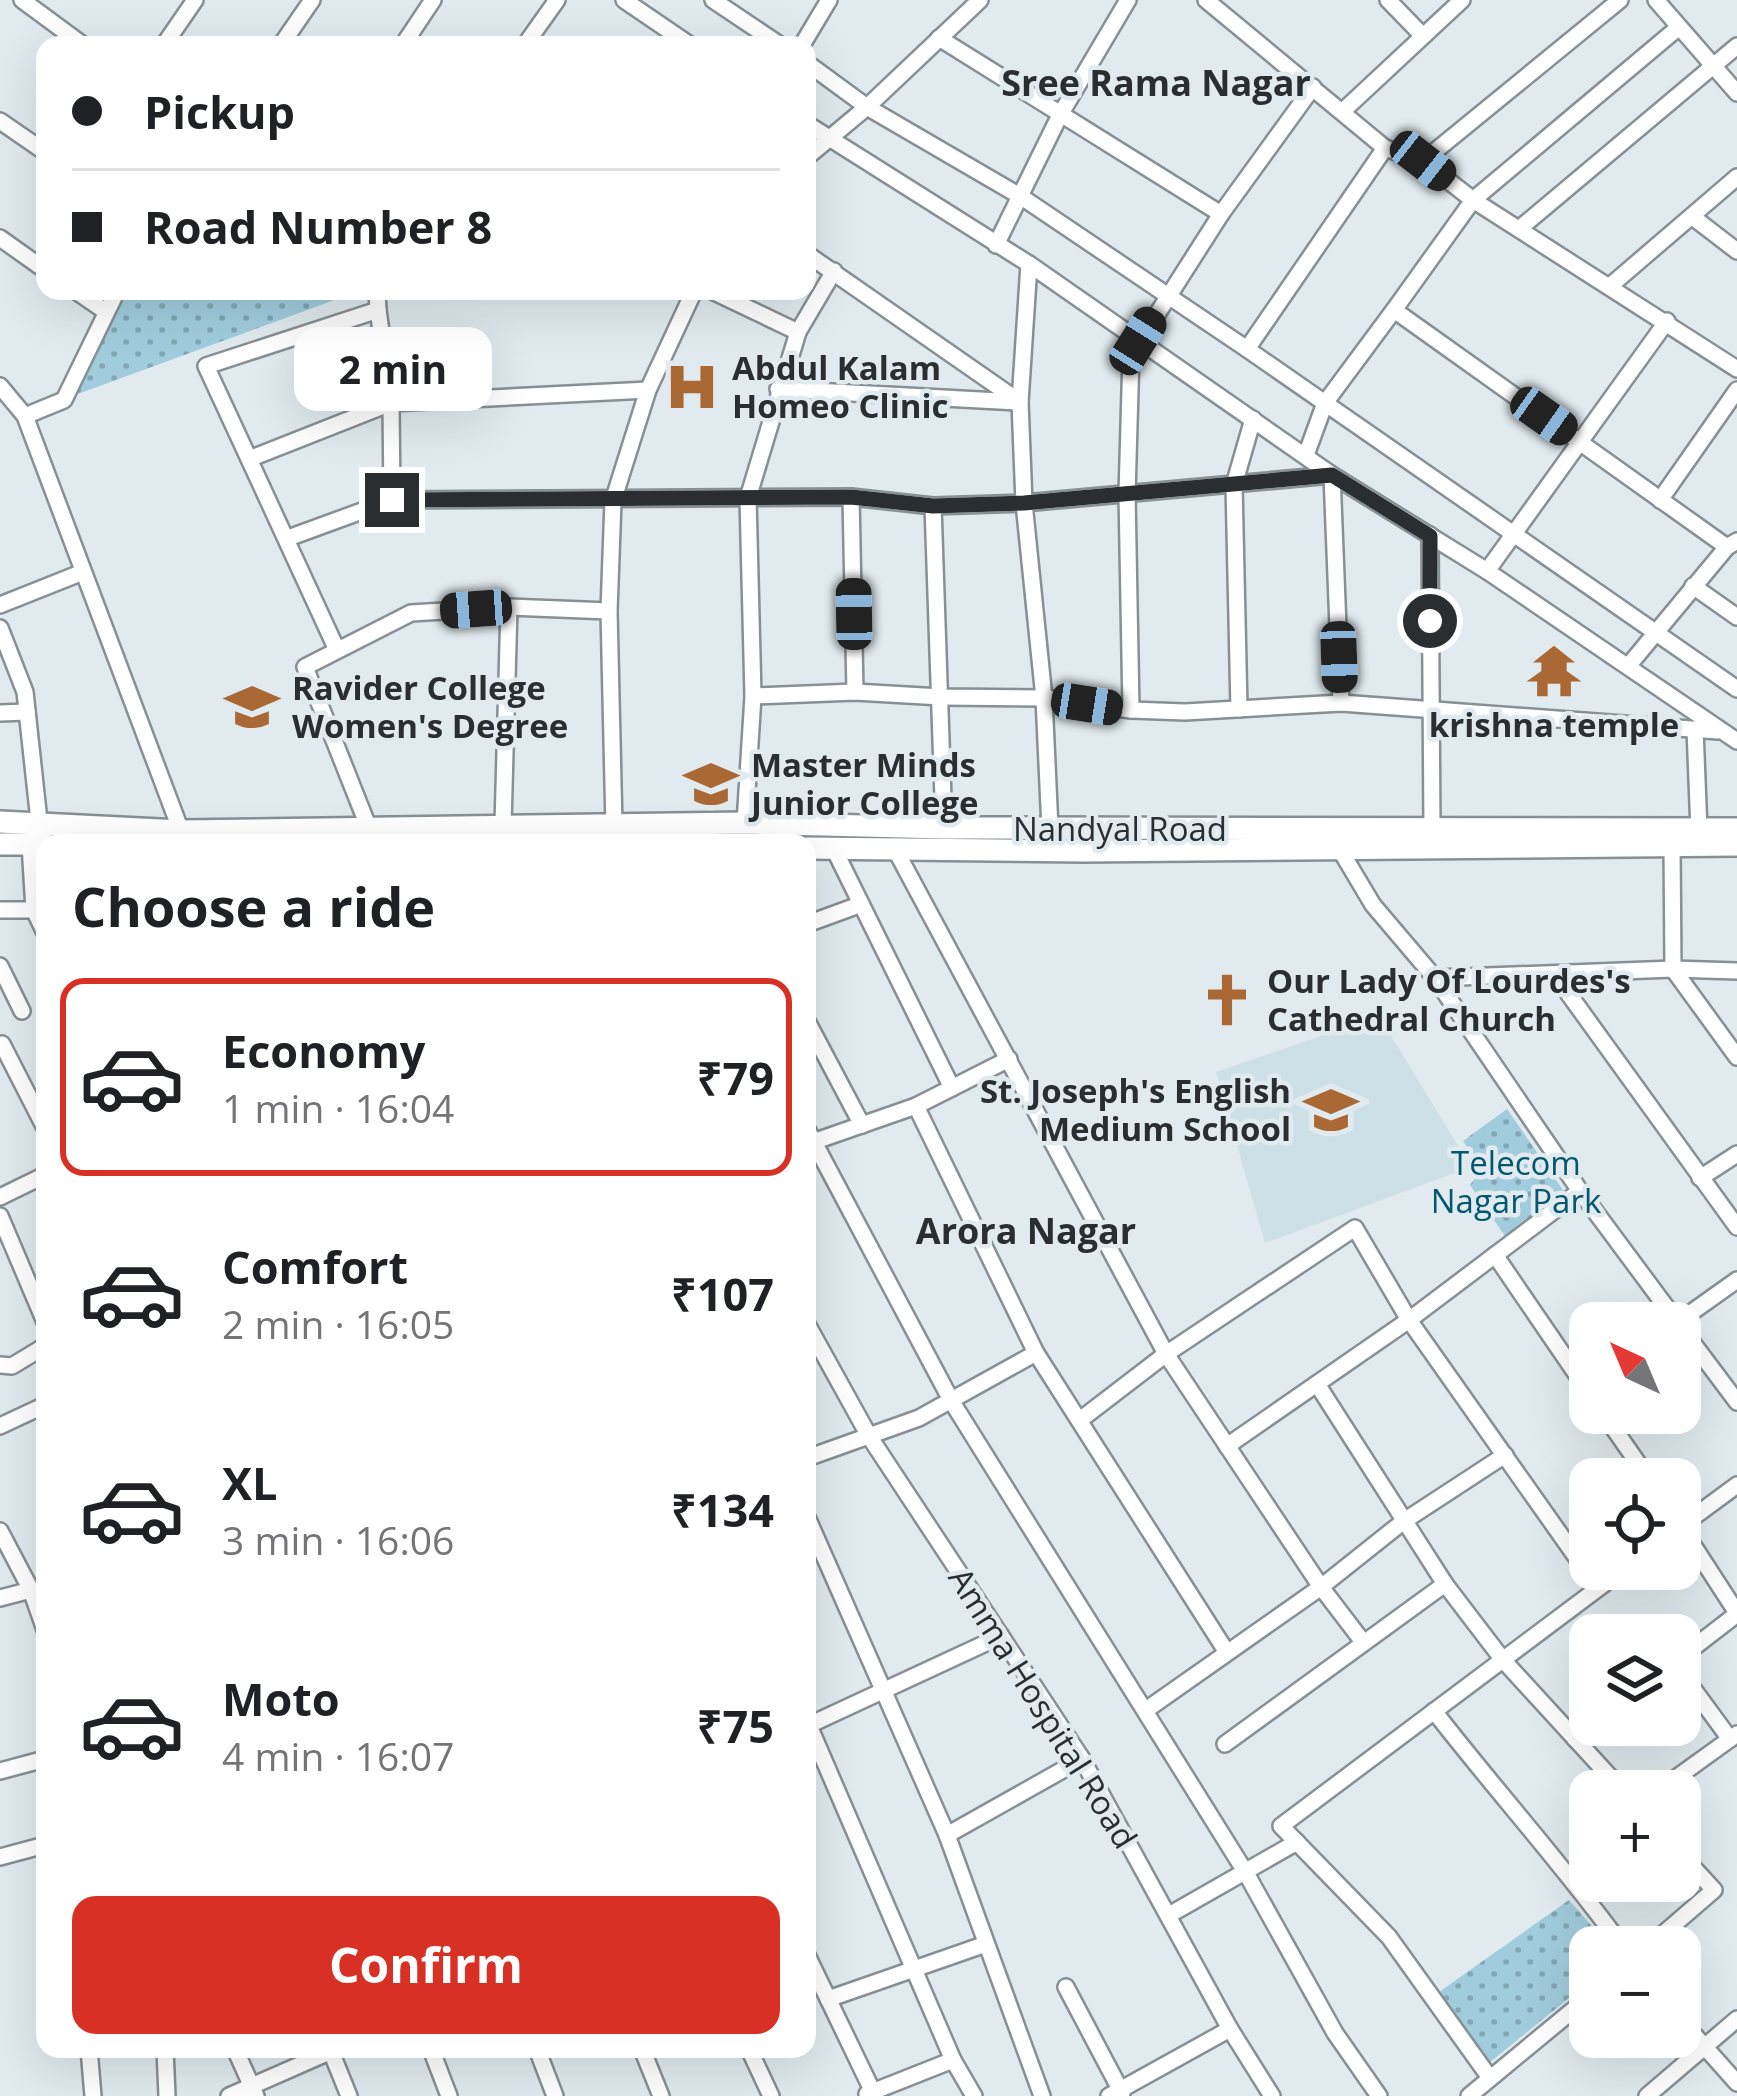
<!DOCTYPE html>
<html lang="en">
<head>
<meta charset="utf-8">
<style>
  :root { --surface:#fff; --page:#f6f6f6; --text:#202124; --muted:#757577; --line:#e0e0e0; --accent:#d93025 }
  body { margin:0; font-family:"Open Sans",sans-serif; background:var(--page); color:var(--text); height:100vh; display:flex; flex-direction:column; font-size:45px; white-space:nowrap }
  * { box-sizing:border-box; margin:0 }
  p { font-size:39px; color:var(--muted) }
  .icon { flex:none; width:66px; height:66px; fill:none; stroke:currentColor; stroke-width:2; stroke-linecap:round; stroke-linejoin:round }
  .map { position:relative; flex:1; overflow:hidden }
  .details { position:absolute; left:36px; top:834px; width:780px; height:1224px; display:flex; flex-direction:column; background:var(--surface); border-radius:24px; box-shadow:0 12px 48px #0002 }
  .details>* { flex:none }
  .top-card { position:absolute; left:36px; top:36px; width:780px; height:264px; border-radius:24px; box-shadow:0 12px 48px #0002; display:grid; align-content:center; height:264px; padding:0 36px; background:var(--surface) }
  .needle { width:78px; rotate:316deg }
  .buttons { position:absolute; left:1569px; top:1302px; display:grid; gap:24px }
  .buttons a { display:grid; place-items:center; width:132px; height:132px; border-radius:24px; background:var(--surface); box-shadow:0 12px 48px #0002; font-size:60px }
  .end { position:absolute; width:54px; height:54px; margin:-27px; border:15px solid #2b2e30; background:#fff; box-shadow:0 0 0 6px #fff }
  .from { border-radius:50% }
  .bubble { position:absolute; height:84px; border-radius:24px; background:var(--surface); box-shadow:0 12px 48px #0002; font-size:39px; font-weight:700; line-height:84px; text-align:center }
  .car { position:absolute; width:36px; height:72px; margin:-36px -18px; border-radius:15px; box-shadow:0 0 9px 3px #0007; background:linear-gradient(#222 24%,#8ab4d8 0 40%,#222 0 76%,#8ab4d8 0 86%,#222 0) }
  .top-card b { display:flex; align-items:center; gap:42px; height:114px; font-size:45px }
  .top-card b+b { border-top:3px solid var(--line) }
  .top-card i { width:30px; height:30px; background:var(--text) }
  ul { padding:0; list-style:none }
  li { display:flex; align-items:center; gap:36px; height:198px; margin:0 24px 18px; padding:0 12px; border:6px solid transparent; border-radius:24px }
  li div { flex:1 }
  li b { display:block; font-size:45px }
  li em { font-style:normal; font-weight:700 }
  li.on { border-color:var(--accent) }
  li>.icon { width:108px; height:108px; stroke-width:1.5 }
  h2 { padding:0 36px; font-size:54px; line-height:144px }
  .action { display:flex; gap:24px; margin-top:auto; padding:24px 36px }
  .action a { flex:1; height:138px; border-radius:24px; background:var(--accent); color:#fff; font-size:48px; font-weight:700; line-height:138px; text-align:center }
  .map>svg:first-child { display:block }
</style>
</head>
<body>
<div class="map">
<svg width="1737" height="2096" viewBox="0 0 1737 2096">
  <defs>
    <pattern id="green-dots" width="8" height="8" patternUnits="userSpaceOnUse" patternTransform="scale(3)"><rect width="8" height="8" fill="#a1ccdd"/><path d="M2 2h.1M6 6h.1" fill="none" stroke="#83a6b4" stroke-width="1.8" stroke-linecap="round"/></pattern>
  </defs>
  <rect width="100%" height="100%" fill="#e1ebef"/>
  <polygon fill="#cddfe7" points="1379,1016 1471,1167 1265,1243 1216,1072"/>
  <g fill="url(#green-dots)">
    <polygon points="130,291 359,291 75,395 112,314"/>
    <polygon points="1507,1109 1565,1193 1505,1236 1470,1185 1482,1169 1463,1141"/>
    <polygon points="1569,1900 1610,1947 1590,1947 1590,1981 1489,2063 1439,1992"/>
  </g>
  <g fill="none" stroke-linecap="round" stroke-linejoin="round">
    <defs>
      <g id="minor">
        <polyline points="22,0 83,45"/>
        <polyline points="624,0 690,45"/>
        <polyline points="713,0 780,45"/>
        <polyline points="1206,0 1385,148 1423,161 1473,200 1737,369"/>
        <polyline points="1388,0 1423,36"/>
        <polyline points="1656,0 1737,93"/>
        <polyline points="939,38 1221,214"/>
        <polyline points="164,45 195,0"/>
        <polyline points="281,45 312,0"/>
        <polyline points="403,45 433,0"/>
        <polyline points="525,45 557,0"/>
        <polyline points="802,45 829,0"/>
        <polyline points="807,63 867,107 1020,196 1247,349 1737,689"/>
        <polyline points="1344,110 1462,0"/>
        <polyline points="0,121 45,152"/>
        <polyline points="807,124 1029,264 1332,475 1487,571 1737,741"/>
        <polyline points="807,157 867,107 980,0"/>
        <polyline points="1423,161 1620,0"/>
        <polyline points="1694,218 1737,251"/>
        <polyline points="1519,229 1737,46"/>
        <polyline points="0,238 45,270"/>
        <polyline points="996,245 1060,115 1128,0"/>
        <polyline points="807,254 1020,402"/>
        <polyline points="1029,264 1020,402 1024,503 1044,698 1050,829"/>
        <polyline points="1610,286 1737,177"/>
        <polyline points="76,291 105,311"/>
        <polyline points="712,291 798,332"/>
        <polyline points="378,310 391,403 392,500"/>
        <polyline points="1394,310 1473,200 1679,27"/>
        <polyline points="1247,349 1385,148"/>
        <polyline points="0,386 25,416 181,831"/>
        <polyline points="778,389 1017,402"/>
        <polyline points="25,416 64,400 117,291"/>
        <polyline points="1306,455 1325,403 1394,310 1727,547"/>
        <polyline points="249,459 206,366 378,310 377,291"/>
        <polyline points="851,497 855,692"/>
        <polyline points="1660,500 1737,390"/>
        <polyline points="933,506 944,828"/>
        <polyline points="1430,535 1432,830"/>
        <polyline points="288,538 392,500 851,497 933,506 1024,503 1332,475 1341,703"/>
        <polyline points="1487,571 1667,321"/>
        <polyline points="1693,586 1737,617"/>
        <polyline points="0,605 83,572"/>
        <polyline points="0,628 25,692 39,821"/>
        <polyline points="337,650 249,459 391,403 648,390"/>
        <polyline points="1629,665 1727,547 1737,541"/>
        <polyline points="753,696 855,692 941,697 1044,698 1131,710 1185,712 1341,703 1718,731"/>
        <polyline points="1239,709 1234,485 1253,419"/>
        <polyline points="1131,710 1127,494 1131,355 1221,214 1313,87"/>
        <polyline points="0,713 27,712"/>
        <polyline points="1695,729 1699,831"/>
        <polyline points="745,823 753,696 748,498 798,332 834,271"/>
        <polyline points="503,825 509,607"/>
        <polyline points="614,827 609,611 613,501 648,390 694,291"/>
        <polyline points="370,831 305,667 411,613 509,607 609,611"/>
        <polyline points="30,844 34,910 45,933"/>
        <polyline points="1672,845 1673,969 1737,1057"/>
        <polyline points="1339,848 1373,905 1435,978 1580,1191 1678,1323"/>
        <polyline points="834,849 952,1088"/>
        <polyline points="895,849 1166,1354 1355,1228 1409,1320 1598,1588"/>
        <polyline points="0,910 42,910"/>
        <polyline points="807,924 859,905"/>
        <polyline points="0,966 22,1011"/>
        <polyline points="1555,975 1737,1227"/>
        <polyline points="1435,978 1673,969 1737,971"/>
        <polyline points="807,1021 862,1125"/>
        <polyline points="2,1044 45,1128"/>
        <polyline points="916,1106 1036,1353 1226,1651"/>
        <polyline points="807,1129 952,1402 1246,1873 1335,2033 1379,2096"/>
        <polyline points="807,1144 916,1106 1009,1059"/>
        <polyline points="1700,1178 1737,1154"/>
        <polyline points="0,1197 45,1175"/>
        <polyline points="0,1216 45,1322"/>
        <polyline points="1495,1255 1590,1394"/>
        <polyline points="1678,1322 1737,1280"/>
        <polyline points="807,1324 869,1436 1082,1759 1230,2029 1272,2096"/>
        <polyline points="1680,1326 1737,1402"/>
        <polyline points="0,1365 12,1366 45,1346"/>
        <polyline points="1317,1384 1445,1584 1503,1660 1623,1791"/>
        <polyline points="1603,1413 1649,1479"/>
        <polyline points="1080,1420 1166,1354 1321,1587 1363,1642"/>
        <polyline points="0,1426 45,1405"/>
        <polyline points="1227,1446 1409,1320 1580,1191"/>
        <polyline points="807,1458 919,1418 1036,1353"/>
        <polyline points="807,1517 947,1835 1042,2096"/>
        <polyline points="1680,1525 1737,1613"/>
        <polyline points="1680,1527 1737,1485"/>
        <polyline points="0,1531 31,1590 45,1630"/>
        <polyline points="0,1598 31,1590"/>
        <polyline points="1680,1658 1737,1614"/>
        <polyline points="1680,1671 1730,1739"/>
        <polyline points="1146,1710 1321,1587 1404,1521 1505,1455"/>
        <path d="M 1434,1711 C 1496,1791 1564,1866 1623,1947"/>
        <polyline points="807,1721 953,2060 974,2096"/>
        <polyline points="807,1726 1001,1636"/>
        <polyline points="1575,1739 1594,1725"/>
        <polyline points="1225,1744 1445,1584"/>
        <polyline points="0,1771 45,1759"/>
        <polyline points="1658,1791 1737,1734"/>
        <polyline points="947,1835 1082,1759"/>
        <polyline points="0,1857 45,1845"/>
        <polyline points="1169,1915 1297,1842"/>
        <polyline points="1648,1947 1714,1890 1680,1853"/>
        <polyline points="807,1955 872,2090"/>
        <polyline points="1066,1987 1122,2093"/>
        <polyline points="828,1999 986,1944"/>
        <polyline points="1680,2019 1737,2083"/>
        <polyline points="89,2049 93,2096"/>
        <polyline points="165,2049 167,2096"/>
        <polyline points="235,2049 256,2096"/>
        <polyline points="330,2049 349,2096"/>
        <polyline points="431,2049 449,2096"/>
        <polyline points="537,2049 555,2096"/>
        <polyline points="642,2049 661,2096"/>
        <polyline points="749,2049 771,2096"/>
        <polyline points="1490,2078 1389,1937 1281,1826 1624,1569"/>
        <polyline points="867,2094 953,2060"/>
        <polyline points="229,2096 336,2049"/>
        <polyline points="1109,2096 1230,2029"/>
        <polyline points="1469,2096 1590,1996"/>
        <polyline points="1647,2096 1737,2019"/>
      </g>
      <g id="major">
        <polyline points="0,822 181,831 745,823 944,828 1737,829"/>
        <polyline points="0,844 45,844"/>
        <polyline points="807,848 1083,851 1737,845"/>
      </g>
    </defs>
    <use href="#minor" stroke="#879094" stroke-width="20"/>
    <use href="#major" stroke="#879094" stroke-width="26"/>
    <use href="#minor" stroke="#fff" stroke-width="15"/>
    <use href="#major" stroke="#fff" stroke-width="21"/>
  </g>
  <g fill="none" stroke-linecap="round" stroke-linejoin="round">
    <polyline stroke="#2b2e30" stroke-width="15" points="392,500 851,497 933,506 1024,503 1332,475 1430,536 1430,621"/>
  </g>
  <defs>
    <symbol id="hospital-bare" viewBox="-9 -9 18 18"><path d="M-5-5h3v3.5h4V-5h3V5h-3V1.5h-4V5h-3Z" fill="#aa6934" stroke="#e1ebef" stroke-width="2.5" paint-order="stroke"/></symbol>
    <symbol id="temple-bare" viewBox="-9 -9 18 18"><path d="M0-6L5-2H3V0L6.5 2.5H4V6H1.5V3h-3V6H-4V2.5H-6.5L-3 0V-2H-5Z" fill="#aa6934" stroke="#e1ebef" stroke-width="2.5" paint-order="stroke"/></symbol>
    <symbol id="university-bare" viewBox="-9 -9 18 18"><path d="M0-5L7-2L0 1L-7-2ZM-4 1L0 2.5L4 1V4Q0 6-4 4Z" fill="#aa6934" stroke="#e1ebef" stroke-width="2.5" paint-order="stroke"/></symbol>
    <symbol id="church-bare" viewBox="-9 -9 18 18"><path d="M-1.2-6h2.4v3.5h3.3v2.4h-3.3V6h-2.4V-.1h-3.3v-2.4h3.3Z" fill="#aa6934" stroke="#e1ebef" stroke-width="2.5" paint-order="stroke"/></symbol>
    <symbol id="school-bare" viewBox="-9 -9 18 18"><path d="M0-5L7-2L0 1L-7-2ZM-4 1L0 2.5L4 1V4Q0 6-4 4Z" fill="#aa6934" stroke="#e1ebef" stroke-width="2.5" paint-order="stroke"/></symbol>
  </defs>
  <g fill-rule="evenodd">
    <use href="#hospital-bare" x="654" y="349" width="76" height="76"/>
    <use href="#temple-bare" x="1516" y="633" width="76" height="76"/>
    <use href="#university-bare" x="214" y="669" width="76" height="76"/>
    <use href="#university-bare" x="673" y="746" width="76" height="76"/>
    <use href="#church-bare" x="1189" y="962" width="76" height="76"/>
    <use href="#school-bare" x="1293" y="1072" width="76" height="76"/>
  </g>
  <g text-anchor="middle" stroke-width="9" stroke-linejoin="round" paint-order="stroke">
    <g font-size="33" font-weight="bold" fill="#2b2e30" stroke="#e1ebef" text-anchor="start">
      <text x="732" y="380">Abdul Kalam<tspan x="732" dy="38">Homeo Clinic</tspan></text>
      <text x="292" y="700">Ravider College<tspan x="292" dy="38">Women's Degree</tspan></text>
      <text x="1554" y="737" text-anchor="middle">krishna temple</text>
      <text x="751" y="777">Master Minds<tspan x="751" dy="38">Junior College</tspan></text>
      <text x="1267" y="993">Our Lady Of Lourdes's<tspan x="1267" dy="38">Cathedral Church</tspan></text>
      <text x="1291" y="1103" text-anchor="end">St. Joseph's English<tspan x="1291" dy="38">Medium School</tspan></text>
    </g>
    <g font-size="33" fill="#2b2e30" stroke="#e1ebef">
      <text x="1120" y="841">Nandyal Road</text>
      <text transform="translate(1043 1708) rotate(58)" y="12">Amma Hospital Road</text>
    </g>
    <g font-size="33" fill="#03576e" stroke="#e1ebef">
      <text x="1516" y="1175">Telecom<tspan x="1516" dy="38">Nagar Park</tspan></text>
    </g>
    <g font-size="36" font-weight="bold" fill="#2b2e30" stroke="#e1ebef">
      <text x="1156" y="96">Sree Rama Nagar</text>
      <text x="1026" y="1244">Arora Nagar</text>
    </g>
  </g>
</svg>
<div class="buttons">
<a><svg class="needle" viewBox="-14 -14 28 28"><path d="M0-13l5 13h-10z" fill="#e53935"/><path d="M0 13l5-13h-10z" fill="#757577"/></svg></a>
<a><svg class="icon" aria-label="locate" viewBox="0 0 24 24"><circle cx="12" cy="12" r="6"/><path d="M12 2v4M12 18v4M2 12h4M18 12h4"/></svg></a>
<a><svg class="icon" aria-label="layers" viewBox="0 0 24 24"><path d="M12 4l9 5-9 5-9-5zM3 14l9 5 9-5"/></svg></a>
<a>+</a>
<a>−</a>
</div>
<i class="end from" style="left:1430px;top:621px"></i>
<i class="end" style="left:392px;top:500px"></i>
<div class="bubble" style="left:294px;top:327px;width:198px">2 min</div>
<i class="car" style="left:1423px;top:161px;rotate:128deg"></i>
<i class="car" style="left:1138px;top:341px;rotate:32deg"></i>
<i class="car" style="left:1544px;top:416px;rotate:125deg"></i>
<i class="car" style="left:476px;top:609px;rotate:266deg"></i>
<i class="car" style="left:854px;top:614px;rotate:359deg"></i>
<i class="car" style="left:1339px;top:657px;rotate:178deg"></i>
<i class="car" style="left:1087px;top:704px;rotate:99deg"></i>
<div class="top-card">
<b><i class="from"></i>Pickup</b>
<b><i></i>Road Number 8</b>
</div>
<section class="details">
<h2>Choose a ride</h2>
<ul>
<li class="on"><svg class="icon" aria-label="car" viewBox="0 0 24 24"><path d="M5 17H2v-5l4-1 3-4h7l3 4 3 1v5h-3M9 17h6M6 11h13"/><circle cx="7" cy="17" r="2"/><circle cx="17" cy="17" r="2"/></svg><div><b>Economy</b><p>1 min · 16:04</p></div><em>₹79</em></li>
<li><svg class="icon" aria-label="car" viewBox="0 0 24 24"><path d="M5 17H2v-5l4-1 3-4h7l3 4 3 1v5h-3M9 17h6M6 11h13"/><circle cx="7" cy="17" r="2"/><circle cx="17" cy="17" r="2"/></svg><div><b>Comfort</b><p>2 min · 16:05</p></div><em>₹107</em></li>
<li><svg class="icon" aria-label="car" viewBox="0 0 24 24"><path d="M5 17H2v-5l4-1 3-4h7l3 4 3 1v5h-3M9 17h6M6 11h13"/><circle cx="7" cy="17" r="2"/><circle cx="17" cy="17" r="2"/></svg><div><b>XL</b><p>3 min · 16:06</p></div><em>₹134</em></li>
<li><svg class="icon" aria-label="car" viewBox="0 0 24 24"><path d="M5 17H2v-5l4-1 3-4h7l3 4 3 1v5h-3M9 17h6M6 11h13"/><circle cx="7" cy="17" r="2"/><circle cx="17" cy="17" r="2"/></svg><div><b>Moto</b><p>4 min · 16:07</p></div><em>₹75</em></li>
</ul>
<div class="action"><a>Confirm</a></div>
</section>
</div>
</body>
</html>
